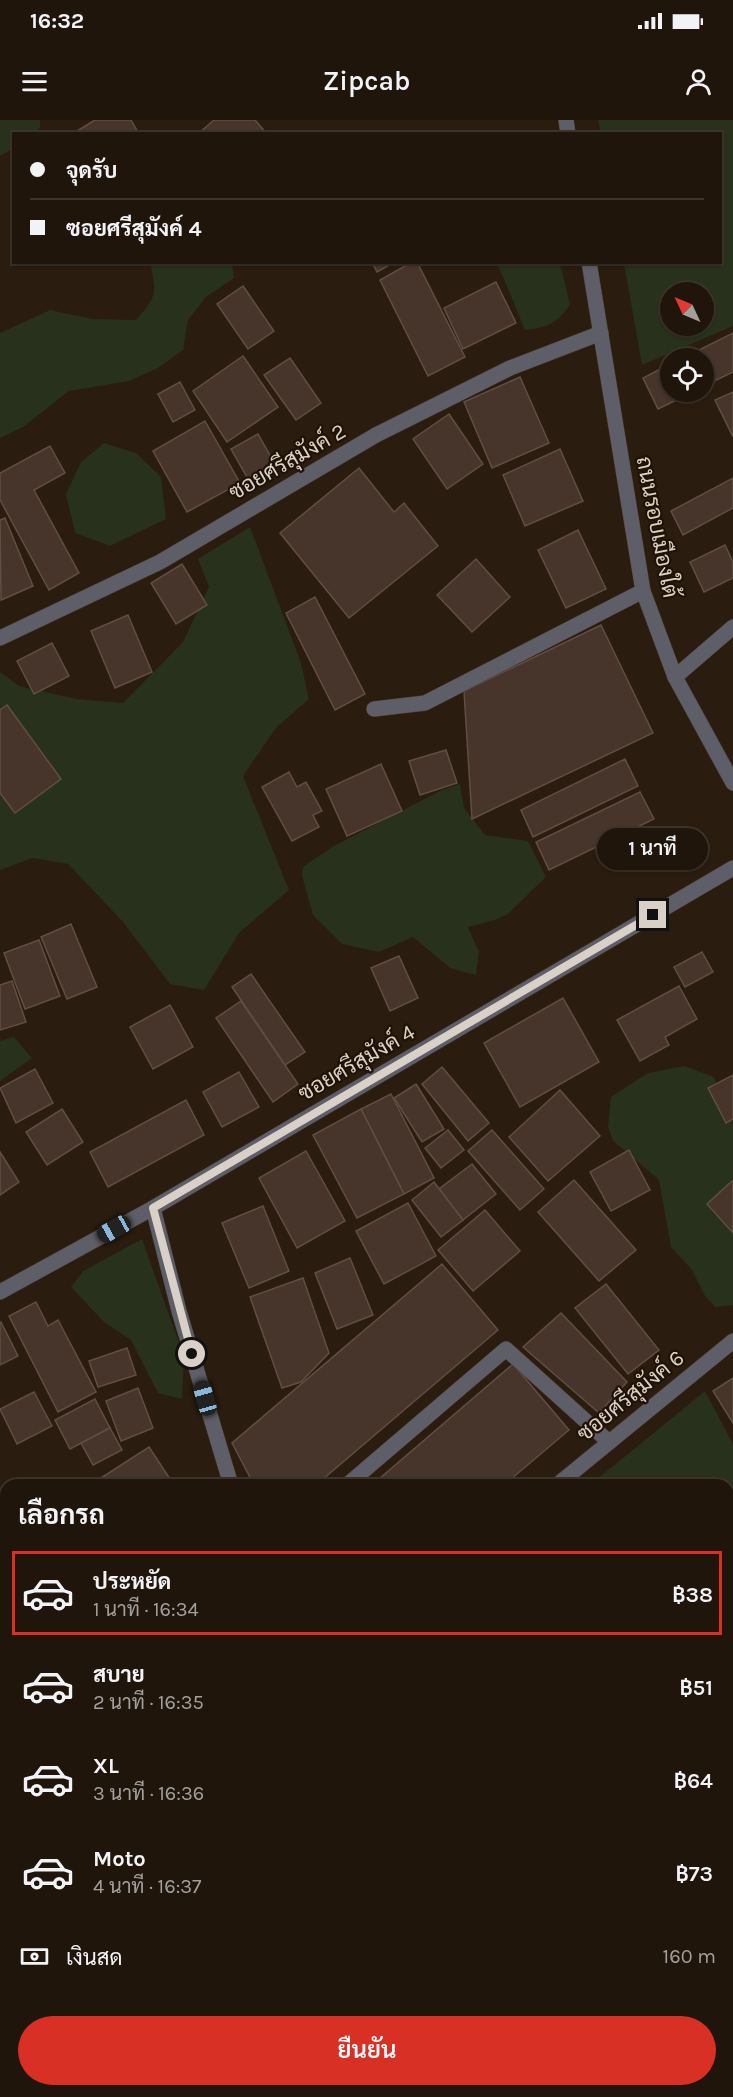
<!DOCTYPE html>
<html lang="th">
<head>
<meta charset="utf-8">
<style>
  :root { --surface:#20150b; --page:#2d2219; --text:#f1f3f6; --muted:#a29f9d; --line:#3d342c; --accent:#d93025 }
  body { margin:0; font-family:Karla,Sarabun,sans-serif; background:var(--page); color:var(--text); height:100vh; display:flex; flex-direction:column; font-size:22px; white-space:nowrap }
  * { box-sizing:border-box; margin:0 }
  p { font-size:20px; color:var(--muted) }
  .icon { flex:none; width:33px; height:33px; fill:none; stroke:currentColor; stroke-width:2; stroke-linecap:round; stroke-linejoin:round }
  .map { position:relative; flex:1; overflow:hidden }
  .sheet { position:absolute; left:0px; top:1359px; width:734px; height:618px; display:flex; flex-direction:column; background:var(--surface); border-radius:18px 18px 0 0; box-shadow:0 2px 4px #0004,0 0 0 2px var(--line) }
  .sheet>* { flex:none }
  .banner { position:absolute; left:12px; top:12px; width:710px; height:132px; border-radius:0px; box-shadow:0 2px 4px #0004,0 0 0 2px var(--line); display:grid; align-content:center; height:132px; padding:0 18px; background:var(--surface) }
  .needle { width:39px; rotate:314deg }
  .controls { position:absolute; left:660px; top:162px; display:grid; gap:12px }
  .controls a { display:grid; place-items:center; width:54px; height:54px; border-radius:50%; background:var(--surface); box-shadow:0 2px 4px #0004,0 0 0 2px var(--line); font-size:30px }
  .end { position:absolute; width:27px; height:27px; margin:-14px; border:8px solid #d9d0c7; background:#111; box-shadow:0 0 0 3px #111 }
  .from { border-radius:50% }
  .bubble { position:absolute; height:42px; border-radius:21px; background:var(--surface); box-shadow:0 2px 4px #0004,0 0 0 2px var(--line); font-size:20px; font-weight:600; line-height:42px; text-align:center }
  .car { position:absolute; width:18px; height:36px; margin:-18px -9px; border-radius:8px; box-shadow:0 0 4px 2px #0007; background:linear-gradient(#222 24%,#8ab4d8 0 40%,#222 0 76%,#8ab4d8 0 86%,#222 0) }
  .banner b { display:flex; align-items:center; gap:21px; height:57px; font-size:22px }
  .banner b+b { border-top:2px solid var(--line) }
  .banner i { width:15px; height:15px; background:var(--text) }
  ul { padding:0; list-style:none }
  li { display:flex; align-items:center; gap:18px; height:84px; margin:0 12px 9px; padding:0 6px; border:3px solid transparent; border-radius:0px }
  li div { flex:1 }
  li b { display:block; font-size:22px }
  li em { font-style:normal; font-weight:600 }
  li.selected { border-color:var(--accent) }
  li>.icon { width:54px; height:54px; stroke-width:1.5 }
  h2 { padding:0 18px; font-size:27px; line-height:72px }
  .pay { display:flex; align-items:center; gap:15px; height:66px; padding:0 18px; font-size:22px }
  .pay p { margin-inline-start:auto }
  .cta { display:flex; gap:12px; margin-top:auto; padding:12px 18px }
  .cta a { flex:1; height:69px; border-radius:36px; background:var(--accent); color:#fff; font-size:24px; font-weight:600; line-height:69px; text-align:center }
  .status { display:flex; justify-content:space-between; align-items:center; height:42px; padding:0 30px; background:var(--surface); direction:ltr }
  .status svg { height:16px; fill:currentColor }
  header { display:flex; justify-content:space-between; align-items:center; height:78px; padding:0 18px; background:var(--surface); font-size:27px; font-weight:600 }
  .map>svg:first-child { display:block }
</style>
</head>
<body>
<div class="status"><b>16:32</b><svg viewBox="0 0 49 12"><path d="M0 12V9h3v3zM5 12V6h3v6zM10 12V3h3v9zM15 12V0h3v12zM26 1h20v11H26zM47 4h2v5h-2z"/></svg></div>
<header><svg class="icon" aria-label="menu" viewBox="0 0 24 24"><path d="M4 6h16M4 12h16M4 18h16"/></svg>Zipcab<svg class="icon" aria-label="person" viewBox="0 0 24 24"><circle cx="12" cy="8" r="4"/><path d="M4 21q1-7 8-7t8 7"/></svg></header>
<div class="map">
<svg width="733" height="1977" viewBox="0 0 733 1977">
  <rect width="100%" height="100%" fill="#2a1c0f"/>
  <polygon fill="#2f212e" points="733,1497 733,1747 728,1748 728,1502"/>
  <g fill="#27311b" fill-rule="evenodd">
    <polygon points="0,0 40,0 40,8 33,13 14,14 13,29 0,36"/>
    <path d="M 598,0 L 733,0 L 733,206 L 642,245 L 624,143 L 720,142 L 720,14 L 601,13 ZM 670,172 L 704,172 L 704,206 L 670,206 Z"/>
    <path d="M 150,143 L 232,143 L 234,158 L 206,177 L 188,200 L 183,230 L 158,248 L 129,261 L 69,271 L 23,307 L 0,318 L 0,213 L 50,190 L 92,199 L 136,200 C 157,176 157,174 150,143 Z"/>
    <path d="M 493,143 L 560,143 L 570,184 C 559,203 546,208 525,210 L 498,145 Z"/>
    <polygon points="104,323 136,333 161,357 166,399 110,426 75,413 66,374 81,342"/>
    <polygon points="250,407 301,543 309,579 276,608 243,656 289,770 239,813 204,870 170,864 123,802 68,744 33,738 0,750 0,552 19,566 76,579 123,583 183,522 209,467 198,439"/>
    <polygon points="460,664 464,688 485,715 528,721 546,757 508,794 495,800 468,807 479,832 476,855 450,848 413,817 379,832 342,824 313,795 302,756 303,747 332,727 442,670"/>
    <polygon points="14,917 32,938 0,961 0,921"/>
    <polygon points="684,946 714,957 722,982 733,1003 733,1057 715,1088 733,1112 733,1185 715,1187 705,1176 692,1150 671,1127 659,1060 613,1021 608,1007 611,977 648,953"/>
    <polygon points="142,1119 184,1237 182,1279 158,1273 131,1220 104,1202 71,1167 83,1151"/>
    <polygon points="705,1271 733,1324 733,1497 728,1502 728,1365 590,1365"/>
    <polygon points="145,1971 315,1971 313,1977 148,1977"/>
  </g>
  <g fill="#47352b" stroke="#614e43" stroke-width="1.5">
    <polygon points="95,0 131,0 139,14 72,14"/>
    <polygon points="214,0 255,0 267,14 198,14"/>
    <polygon points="372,142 395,142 377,152"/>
    <polygon points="412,142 417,142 465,237 428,256 380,160"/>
    <polygon points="496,162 516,203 463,229 444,188"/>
    <polygon points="243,166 274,211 248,229 217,184"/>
    <polygon points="733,213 733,252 704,266 704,238 683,238"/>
    <polygon points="243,236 278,287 227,322 193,271"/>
    <polygon points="290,238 321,283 296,300 264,255"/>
    <polygon points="670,244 670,272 693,272 658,289 643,258"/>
    <polygon points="520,257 549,323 492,348 464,282"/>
    <polygon points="180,262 195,290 173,302 158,274"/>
    <polygon points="733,272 733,317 715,280"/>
    <polygon points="449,294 483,344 447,369 413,319"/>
    <polygon points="205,301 240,363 187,392 153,331"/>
    <polygon points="258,314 275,344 248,359 231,329"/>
    <polygon points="50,326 65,353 34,370 79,453 49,470 0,380 0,353"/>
    <polygon points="560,329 583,381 525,406 503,355"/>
    <polygon points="359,348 394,392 404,383 438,426 349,498 280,413"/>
    <polygon points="733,358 733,388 683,415 671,391"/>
    <polygon points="5,398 33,466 1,480 0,400"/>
    <polygon points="578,410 606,469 566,488 538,430"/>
    <polygon points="725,425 733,442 733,458 704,472 690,442"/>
    <polygon points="476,439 510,477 472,512 437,475"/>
    <polygon points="182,444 207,485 176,504 151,463"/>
    <polygon points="315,477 365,574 335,590 286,493"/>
    <polygon points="128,495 152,552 115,568 91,511"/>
    <polygon points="601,505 653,613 472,699 464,571"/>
    <polygon points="52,523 69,556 34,574 17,541"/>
    <polygon points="7,585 61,659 15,693 0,673 0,590"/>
    <polygon points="446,630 457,663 420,675 409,641"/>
    <polygon points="625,639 638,666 533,717 521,690"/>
    <polygon points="381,644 402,691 347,716 326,669"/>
    <polygon points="289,652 297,667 306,662 322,691 313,695 319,707 292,721 262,667"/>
    <polygon points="640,672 654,699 549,750 536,722"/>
    <polygon points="71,804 97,867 67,879 41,817"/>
    <polygon points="39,820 60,876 25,889 4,833"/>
    <polygon points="702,832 713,852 685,867 674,847"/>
    <polygon points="399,836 418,878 390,891 371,848"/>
    <polygon points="251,854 305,932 285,945 232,867"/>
    <polygon points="12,861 26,902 0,910 0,865"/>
    <polygon points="679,866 697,899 665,917 669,925 640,941 617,900"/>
    <polygon points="563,878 599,942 520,987 484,923"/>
    <polygon points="241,881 298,964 273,982 216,898"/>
    <polygon points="170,885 193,927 153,949 130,907"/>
    <polygon points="442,947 489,1003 468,1021 422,964"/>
    <polygon points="35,949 53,983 16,1003 0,968"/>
    <polygon points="239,952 259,987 222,1007 203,972"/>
    <polygon points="733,955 733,999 726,1003 708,968"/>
    <polygon points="416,964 444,1009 422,1022 394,978"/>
    <polygon points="560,970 600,1016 548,1061 509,1017"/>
    <polygon points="391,974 434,1058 404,1074 361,989"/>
    <polygon points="186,980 204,1015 108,1067 90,1032"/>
    <polygon points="62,989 83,1022 47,1045 26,1012"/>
    <polygon points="361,989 404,1074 357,1098 313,1015"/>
    <polygon points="448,1010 464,1030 441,1048 425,1028"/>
    <polygon points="492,1010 544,1069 520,1090 468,1031"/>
    <polygon points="629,1030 650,1070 611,1091 590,1052"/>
    <polygon points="306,1031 345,1101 297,1128 259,1058"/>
    <polygon points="0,1032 19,1062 0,1075"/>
    <polygon points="472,1044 496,1074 463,1100 439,1069"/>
    <polygon points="574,1060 636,1130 599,1161 538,1092"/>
    <polygon points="733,1060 733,1113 707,1084"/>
    <polygon points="434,1062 463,1100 441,1117 412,1080"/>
    <polygon points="408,1083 436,1136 384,1164 356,1111"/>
    <polygon points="263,1086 289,1151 249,1168 222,1103"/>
    <polygon points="485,1090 520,1131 473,1171 438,1130"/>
    <polygon points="350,1138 373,1195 337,1209 315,1153"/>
    <polygon points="442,1144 498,1210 316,1365 254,1365 232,1323"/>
    <polygon points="303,1158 329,1233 301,1262 282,1268 250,1177"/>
    <polygon points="606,1164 659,1230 628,1254 575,1188"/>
    <polygon points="36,1182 48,1206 58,1200 96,1272 58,1292 9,1196"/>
    <polygon points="561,1193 627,1262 599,1293 523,1227"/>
    <polygon points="1,1202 18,1236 0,1245 0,1203"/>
    <polygon points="127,1228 136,1255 98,1267 89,1241"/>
    <polygon points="513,1244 569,1310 504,1365 372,1365"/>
    <polygon points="733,1258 733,1303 713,1271"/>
    <polygon points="138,1268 153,1308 121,1321 106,1281"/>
    <polygon points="34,1272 52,1306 17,1324 0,1289"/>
    <polygon points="95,1279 110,1308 70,1329 55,1300"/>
    <polygon points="110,1308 122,1330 93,1345 81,1323"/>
    <polygon points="149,1327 174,1365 109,1365 104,1356"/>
    <polygon points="104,1356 109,1365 90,1365"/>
    <polygon points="6,1380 6,1413 0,1401 0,1383"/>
    <polygon points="0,1419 6,1431 6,1458 0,1462"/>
    <polygon points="6,1468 6,1500 0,1504 0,1472"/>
    <polygon points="6,1513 6,1546 0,1550 0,1517"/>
    <polygon points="6,1555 6,1597 0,1586 0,1558"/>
    <polygon points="0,1612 6,1623 6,1631 0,1634"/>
    <polygon points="6,1648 6,1760 0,1763 0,1651"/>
    <polygon points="0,1907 6,1916 6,1971 82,1971 86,1977 0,1977"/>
    <polygon points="733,1943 732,1977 687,1977 695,1971 728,1971 728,1947"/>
    <polygon points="360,1971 403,1971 406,1977 364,1977"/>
    <polygon points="417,1971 457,1971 444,1977 420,1977"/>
    <polygon points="576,1971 582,1971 587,1977 570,1977"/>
  </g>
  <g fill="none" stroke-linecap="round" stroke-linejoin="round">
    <defs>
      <g id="minor">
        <polyline points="566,0 568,14"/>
        <polyline points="589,142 643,471 675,557 733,663"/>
        <polyline points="0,518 160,442 376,315 510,248 601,213"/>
        <polyline points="675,557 733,507"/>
        <polyline points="374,589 425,583 643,471"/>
        <polyline points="153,1088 179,1191 231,1365"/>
        <polyline points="0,1172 153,1088 733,748"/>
        <polyline points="347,1365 506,1229 609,1322"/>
        <polyline points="557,1365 733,1221"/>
        <polyline points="0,1782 6,1779"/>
        <polyline points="599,1971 605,1977"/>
      </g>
    </defs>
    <use href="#minor" stroke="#46392c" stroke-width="16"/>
    <use href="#minor" stroke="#5d5e67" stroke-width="15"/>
  </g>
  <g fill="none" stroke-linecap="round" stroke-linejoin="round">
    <polyline stroke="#d9d0c7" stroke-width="8" points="192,1234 153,1088 653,795"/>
  </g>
  <g text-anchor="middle" stroke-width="4.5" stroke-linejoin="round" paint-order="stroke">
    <g font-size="22" fill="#d9d0c7" stroke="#201306">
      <text transform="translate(287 341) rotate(-30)" y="8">ซอยศรีสุมังค์ 2</text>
      <text transform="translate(658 407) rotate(79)" y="8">ถนนรอบเมืองใต้</text>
      <text transform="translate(356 942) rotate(-30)" y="8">ซอยศรีสุมังค์ 4</text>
      <text transform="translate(630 1275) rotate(-39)" y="8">ซอยศรีสุมังค์ 6</text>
    </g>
  </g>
</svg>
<div class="controls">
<a><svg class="needle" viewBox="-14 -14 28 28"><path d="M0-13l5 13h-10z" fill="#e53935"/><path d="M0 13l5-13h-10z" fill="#a29f9d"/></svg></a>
<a><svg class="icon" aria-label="locate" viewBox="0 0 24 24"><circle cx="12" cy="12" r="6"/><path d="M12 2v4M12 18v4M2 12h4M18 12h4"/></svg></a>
</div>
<i class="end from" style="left:192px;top:1234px"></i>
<i class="end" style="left:653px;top:795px"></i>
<div class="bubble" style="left:597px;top:708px;width:111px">1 นาที</div>
<i class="car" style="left:114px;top:1109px;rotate:241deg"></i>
<i class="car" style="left:205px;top:1278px;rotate:344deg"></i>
<div class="banner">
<b><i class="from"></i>จุดรับ</b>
<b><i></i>ซอยศรีสุมังค์ 4</b>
</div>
<section class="sheet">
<h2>เลือกรถ</h2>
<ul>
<li class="selected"><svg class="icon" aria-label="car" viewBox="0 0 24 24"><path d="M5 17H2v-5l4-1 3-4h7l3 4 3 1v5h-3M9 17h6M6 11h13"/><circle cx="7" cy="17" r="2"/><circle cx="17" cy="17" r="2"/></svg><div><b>ประหยัด</b><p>1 นาที · 16:34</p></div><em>฿38</em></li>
<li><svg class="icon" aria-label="car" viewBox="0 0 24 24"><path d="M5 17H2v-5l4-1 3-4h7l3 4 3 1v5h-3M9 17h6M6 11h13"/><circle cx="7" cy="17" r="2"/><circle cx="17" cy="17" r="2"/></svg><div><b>สบาย</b><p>2 นาที · 16:35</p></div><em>฿51</em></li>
<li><svg class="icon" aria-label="car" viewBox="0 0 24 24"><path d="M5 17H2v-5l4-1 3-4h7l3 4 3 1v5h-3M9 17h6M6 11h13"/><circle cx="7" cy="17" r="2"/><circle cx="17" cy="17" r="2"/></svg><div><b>XL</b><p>3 นาที · 16:36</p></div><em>฿64</em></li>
<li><svg class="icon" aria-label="car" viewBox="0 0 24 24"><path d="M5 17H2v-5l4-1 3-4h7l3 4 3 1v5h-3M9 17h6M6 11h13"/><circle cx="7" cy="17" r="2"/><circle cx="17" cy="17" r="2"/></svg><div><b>Moto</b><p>4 นาที · 16:37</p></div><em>฿73</em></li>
</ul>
<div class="pay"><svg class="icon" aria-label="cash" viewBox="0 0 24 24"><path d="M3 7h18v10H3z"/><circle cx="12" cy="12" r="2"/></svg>เงินสด<p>160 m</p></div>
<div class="cta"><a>ยืนยัน</a></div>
</section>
</div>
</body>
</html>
